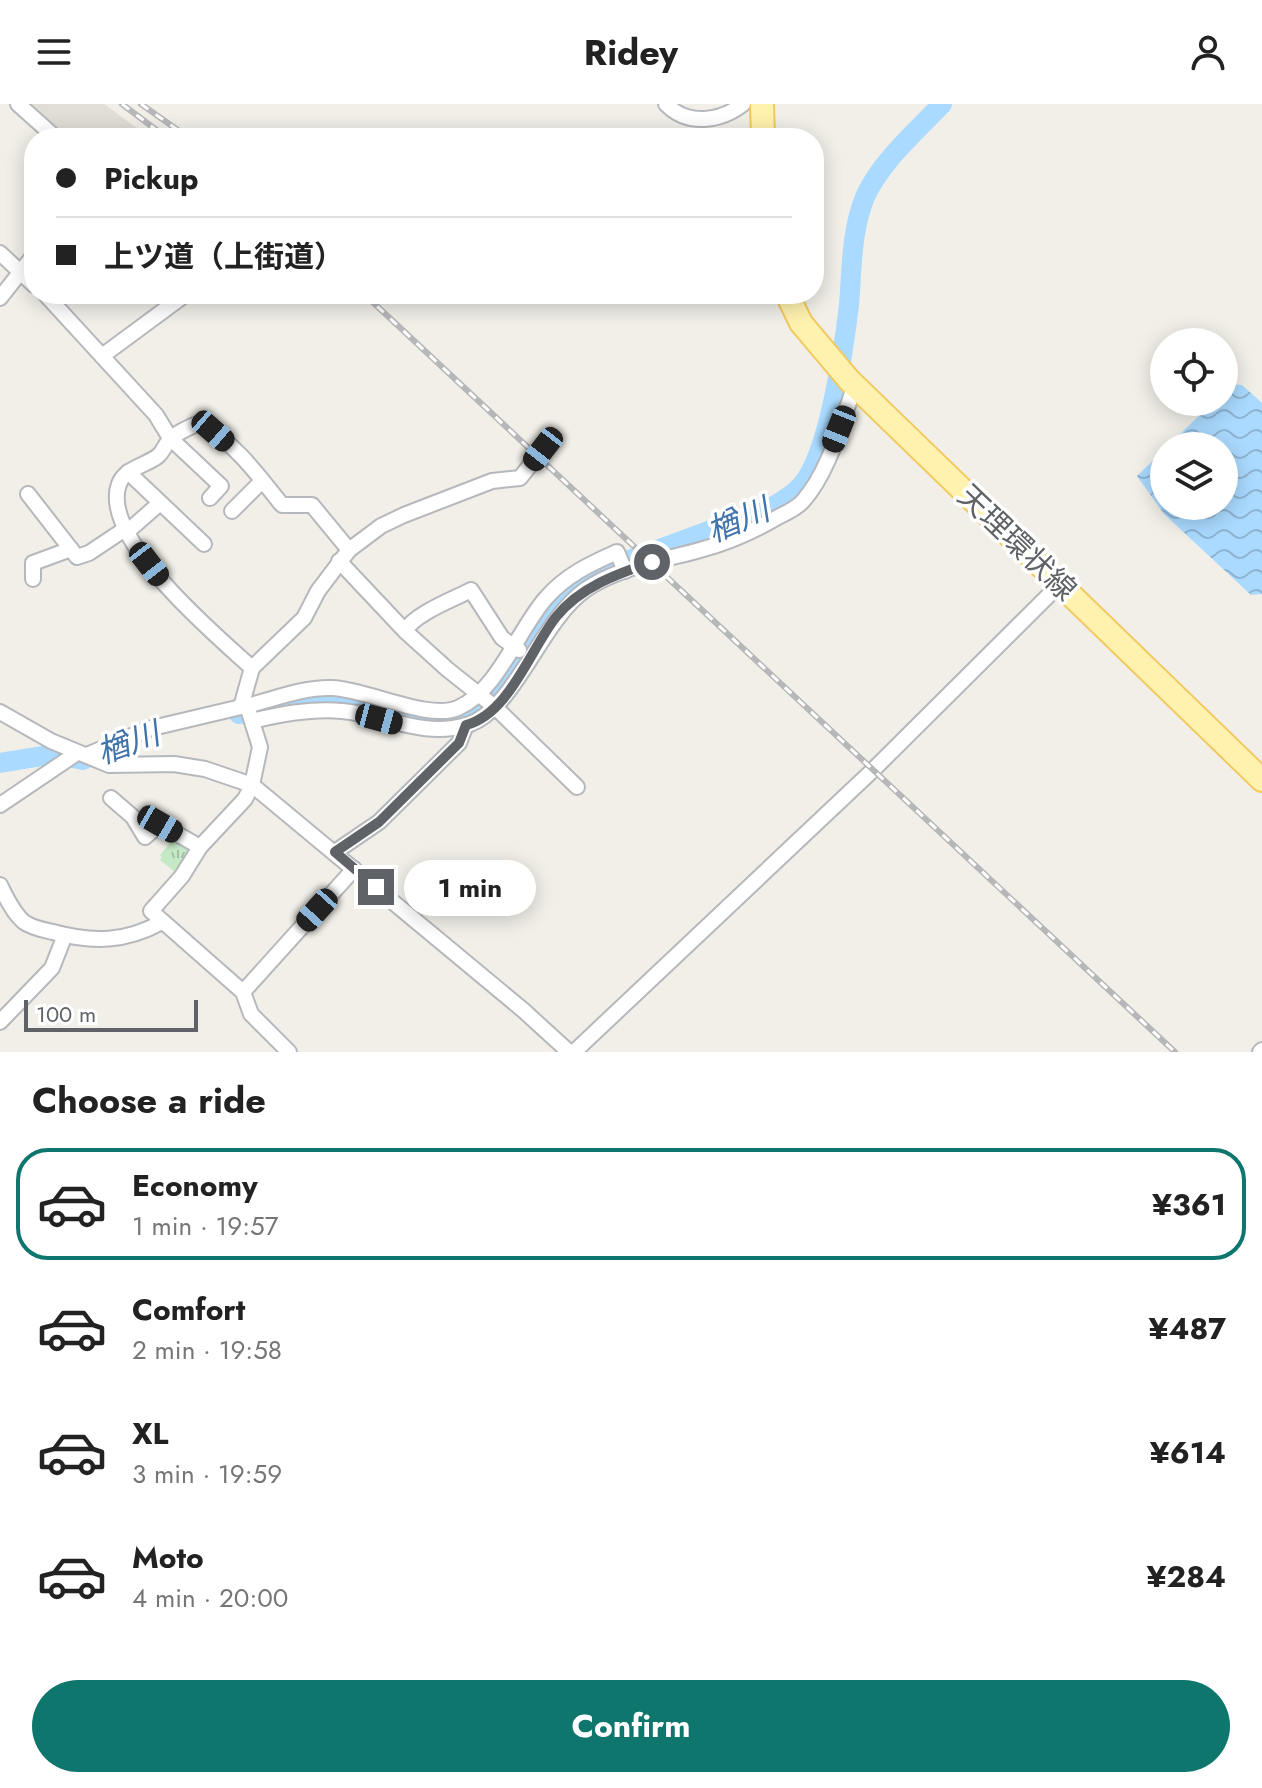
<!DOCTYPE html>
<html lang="en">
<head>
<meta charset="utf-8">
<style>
  :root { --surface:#fff; --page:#f6f6f6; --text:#222; --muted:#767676; --line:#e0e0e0; --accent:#0f766e }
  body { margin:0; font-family:Jost,"Noto Sans JP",sans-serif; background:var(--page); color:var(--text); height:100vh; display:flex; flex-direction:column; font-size:30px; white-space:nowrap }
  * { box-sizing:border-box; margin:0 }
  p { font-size:26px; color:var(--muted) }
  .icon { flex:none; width:44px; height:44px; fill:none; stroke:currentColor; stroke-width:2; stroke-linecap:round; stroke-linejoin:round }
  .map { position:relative; height:948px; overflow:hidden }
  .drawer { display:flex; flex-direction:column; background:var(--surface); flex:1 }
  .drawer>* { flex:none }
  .guide { position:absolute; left:24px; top:24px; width:800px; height:176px; border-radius:32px; box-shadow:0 4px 20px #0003; display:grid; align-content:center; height:176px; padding:0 32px; background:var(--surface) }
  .tools { position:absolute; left:1150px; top:224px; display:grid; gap:16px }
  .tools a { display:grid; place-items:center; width:88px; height:88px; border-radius:50%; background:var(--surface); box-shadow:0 4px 20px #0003; font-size:40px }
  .scale { position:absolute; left:24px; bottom:20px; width:174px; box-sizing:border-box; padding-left:8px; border:4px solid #5f6368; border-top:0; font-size:22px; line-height:28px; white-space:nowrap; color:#5f6368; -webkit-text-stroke:6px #fff; paint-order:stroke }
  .end { position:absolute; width:36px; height:36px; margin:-18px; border:10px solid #5f6368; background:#fff; box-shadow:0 0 0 4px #fff }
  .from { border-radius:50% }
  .bubble { position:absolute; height:56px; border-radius:28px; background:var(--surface); box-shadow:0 4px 20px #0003; font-size:26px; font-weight:700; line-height:56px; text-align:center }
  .car { position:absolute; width:24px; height:48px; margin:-24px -12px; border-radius:10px; box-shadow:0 0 6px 2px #0007; background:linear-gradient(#222 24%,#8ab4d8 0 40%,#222 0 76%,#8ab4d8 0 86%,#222 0) }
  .guide b { display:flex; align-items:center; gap:28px; height:76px; font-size:30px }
  .guide b+b { border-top:2px solid var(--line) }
  .guide i { width:20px; height:20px; background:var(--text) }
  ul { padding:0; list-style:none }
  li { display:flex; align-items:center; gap:24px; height:112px; margin:0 16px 12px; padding:0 16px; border:4px solid transparent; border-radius:32px }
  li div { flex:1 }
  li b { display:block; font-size:30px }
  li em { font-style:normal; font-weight:700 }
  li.current { border-color:var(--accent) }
  li>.icon { width:72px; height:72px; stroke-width:1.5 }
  h2 { padding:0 32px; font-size:36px; line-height:96px }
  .button { display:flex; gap:16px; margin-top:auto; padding:16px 32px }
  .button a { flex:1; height:92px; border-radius:48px; background:var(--accent); color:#fff; font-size:32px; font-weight:700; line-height:92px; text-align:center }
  header { display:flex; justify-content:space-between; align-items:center; height:104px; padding:0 32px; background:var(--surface); font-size:36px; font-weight:700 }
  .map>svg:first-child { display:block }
</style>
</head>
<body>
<header><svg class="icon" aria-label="menu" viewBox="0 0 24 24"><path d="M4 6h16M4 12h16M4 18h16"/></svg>Ridey<svg class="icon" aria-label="person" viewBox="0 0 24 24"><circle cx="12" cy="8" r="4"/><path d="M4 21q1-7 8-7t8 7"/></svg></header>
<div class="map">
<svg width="1262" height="948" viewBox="0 0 1262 948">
  <defs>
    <pattern id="park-tufts" width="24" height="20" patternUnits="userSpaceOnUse" patternTransform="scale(2)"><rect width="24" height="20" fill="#c5e8c5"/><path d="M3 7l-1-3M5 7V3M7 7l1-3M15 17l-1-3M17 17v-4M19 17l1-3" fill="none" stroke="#a3c0a4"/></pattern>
    <pattern id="water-waves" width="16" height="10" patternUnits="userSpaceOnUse" patternTransform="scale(2)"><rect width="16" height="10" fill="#aadaff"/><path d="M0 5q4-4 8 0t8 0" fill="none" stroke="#8eb4d2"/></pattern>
  </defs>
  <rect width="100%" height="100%" fill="#f1efe8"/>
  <polygon fill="#e1ded6" points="25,0 104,0 145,30 142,34 61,34"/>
  <polygon fill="url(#park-tufts)" points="177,730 198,743 180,772 160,756 162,753 160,751"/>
  <polygon fill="url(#water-waves)" points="1231,280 1242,281 1262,299 1262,490 1251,491 1164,410 1137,372 1164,346 1164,402 1224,402 1224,342 1168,342 1213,298 1224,298 1224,287"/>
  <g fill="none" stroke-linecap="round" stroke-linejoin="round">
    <g stroke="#aadaff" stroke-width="20">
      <path d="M 239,610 C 271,603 308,589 341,592 C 388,597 421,626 470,610 C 503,599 530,528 554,501 C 580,470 617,461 654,447 C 682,437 711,426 739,415 C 752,416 761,410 772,403 C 783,397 793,391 801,382 C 829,351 844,243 849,201 C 852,165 851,127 865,93 C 881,57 916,28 942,0"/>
      <polyline points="0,659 55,650 83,656 86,654"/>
    </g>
    <defs>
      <g id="street">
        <polyline points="18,0 56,34"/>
        <path d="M 666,0 C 687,22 720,18 743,0"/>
        <polyline points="0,149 34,181"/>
        <polyline points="45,190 156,311 170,334 221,382 210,394"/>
        <polyline points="0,194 34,151"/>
        <polyline points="102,252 186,190"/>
        <polyline points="128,368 204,440"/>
        <polyline points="28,390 77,453 89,449 125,425"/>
        <polyline points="232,407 262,377"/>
        <polyline points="127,428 160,399"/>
        <polyline points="339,457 405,527 447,565 496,604 577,683"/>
        <polyline points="33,475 33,459 71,445"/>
        <path d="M 405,527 C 414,510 452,496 471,486 L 502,534 L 519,546"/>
        <path d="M 252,564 C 217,532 99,434 119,380 C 125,364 145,362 158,352 C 163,348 164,342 169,337 C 174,330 191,322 200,319 C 235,339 258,371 282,401 L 312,401 L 349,446"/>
        <path d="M 247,602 C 274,595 304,583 332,584 C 366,585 429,617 458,604 C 498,586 518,526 546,494 C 566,471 590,460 617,448 L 625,467"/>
        <polyline points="0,608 51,637 109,661 174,660 205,665 252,681 523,906 569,948"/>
        <path d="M 252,617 C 281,610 312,604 342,607 C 386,611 422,634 467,621 C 515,606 540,518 585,486 C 616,464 664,456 700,446 C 726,439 754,427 778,413 C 786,409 797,404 803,397 C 830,366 841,319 855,281"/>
        <polyline points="87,651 148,625 241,603"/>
        <polyline points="111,694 133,713 145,733 160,720 200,743"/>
        <polyline points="0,701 77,649"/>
        <polyline points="335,748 379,718 459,639 466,621"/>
        <path d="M 0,781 C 6,793 13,809 24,818 C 32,824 44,826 53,828 C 93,839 126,838 162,818"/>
        <polyline points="243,888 354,765"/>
        <polyline points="0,918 52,864 65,831"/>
        <polyline points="289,948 251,910 243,888 151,807 182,772 200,743 245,695 252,681 260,643 247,602 241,603 252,564 304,514 318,487 349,446 381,422 404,411 492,377 520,374 543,345"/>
        <polyline points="574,948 873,666 1059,481"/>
        <polyline points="1260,948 1262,946"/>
      </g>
      <g id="primary">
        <polyline points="762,0 763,34"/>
        <polyline points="787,190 801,219 849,276 1262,676"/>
      </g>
    </defs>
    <use href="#street" stroke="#b5b8bc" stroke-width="18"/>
    <use href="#primary" stroke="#f2c960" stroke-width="26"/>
    <use href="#street" stroke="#fff" stroke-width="14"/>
    <use href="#primary" stroke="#fff2af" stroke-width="22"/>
    <defs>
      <g id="rail">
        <polyline points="122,0 167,34"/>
        <polyline points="141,0 189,34"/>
        <polyline points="364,190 1175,948"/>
      </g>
    </defs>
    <use href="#rail" stroke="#b6b7b8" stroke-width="6"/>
    <use href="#rail" stroke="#fff" stroke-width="3" stroke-dasharray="9" stroke-linecap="butt"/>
  </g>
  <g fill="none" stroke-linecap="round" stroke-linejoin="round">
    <path stroke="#5f6368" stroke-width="10" d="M 376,783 L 335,748 L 379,718 L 459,639 L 466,621 C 509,610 530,546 556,513 C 580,483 617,470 652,458"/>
  </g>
  <g text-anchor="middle" stroke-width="7" stroke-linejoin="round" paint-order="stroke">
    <g font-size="30" fill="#5f6368" stroke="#fff">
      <text transform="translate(1017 439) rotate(44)" y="10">天理環状線</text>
    </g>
    <g font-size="32" font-style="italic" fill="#4174aa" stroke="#fff">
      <text transform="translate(738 416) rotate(-23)" y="11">楢川</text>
      <text transform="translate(128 639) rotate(-20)" y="11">楢川</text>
    </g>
  </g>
</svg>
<div class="tools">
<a><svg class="icon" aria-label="locate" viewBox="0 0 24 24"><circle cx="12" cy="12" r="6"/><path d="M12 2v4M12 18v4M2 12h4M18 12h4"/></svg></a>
<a><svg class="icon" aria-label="layers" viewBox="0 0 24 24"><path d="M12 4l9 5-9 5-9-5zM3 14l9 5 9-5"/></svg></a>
</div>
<div class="scale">100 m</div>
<i class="end from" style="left:652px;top:458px"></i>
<i class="end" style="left:376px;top:783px"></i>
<div class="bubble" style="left:404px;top:756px;width:132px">1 min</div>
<i class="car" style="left:839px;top:325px;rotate:202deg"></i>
<i class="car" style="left:213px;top:327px;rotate:131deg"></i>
<i class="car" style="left:543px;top:345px;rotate:218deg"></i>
<i class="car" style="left:149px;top:460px;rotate:142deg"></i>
<i class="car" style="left:379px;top:615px;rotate:105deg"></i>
<i class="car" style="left:160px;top:720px;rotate:120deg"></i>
<i class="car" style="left:317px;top:806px;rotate:222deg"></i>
<div class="guide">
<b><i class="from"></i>Pickup</b>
<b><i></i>上ツ道（上街道）</b>
</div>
</div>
<section class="drawer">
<h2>Choose a ride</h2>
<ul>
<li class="current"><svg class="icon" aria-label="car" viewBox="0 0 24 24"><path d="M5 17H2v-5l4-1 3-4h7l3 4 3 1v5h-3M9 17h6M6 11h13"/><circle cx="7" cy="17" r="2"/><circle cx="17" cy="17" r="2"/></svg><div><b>Economy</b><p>1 min · 19:57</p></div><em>¥361</em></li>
<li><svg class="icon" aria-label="car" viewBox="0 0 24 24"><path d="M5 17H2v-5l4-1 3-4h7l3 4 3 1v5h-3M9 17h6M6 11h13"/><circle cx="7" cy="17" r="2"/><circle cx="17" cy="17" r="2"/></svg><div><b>Comfort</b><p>2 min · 19:58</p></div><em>¥487</em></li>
<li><svg class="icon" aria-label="car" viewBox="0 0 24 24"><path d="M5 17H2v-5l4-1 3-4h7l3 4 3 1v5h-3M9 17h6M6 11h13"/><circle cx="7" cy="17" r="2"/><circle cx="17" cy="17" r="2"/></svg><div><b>XL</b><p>3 min · 19:59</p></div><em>¥614</em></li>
<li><svg class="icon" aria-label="car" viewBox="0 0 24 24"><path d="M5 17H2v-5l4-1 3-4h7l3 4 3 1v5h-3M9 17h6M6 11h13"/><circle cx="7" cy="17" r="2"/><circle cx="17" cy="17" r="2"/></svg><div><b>Moto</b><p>4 min · 20:00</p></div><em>¥284</em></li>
</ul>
<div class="button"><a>Confirm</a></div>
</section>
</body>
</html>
